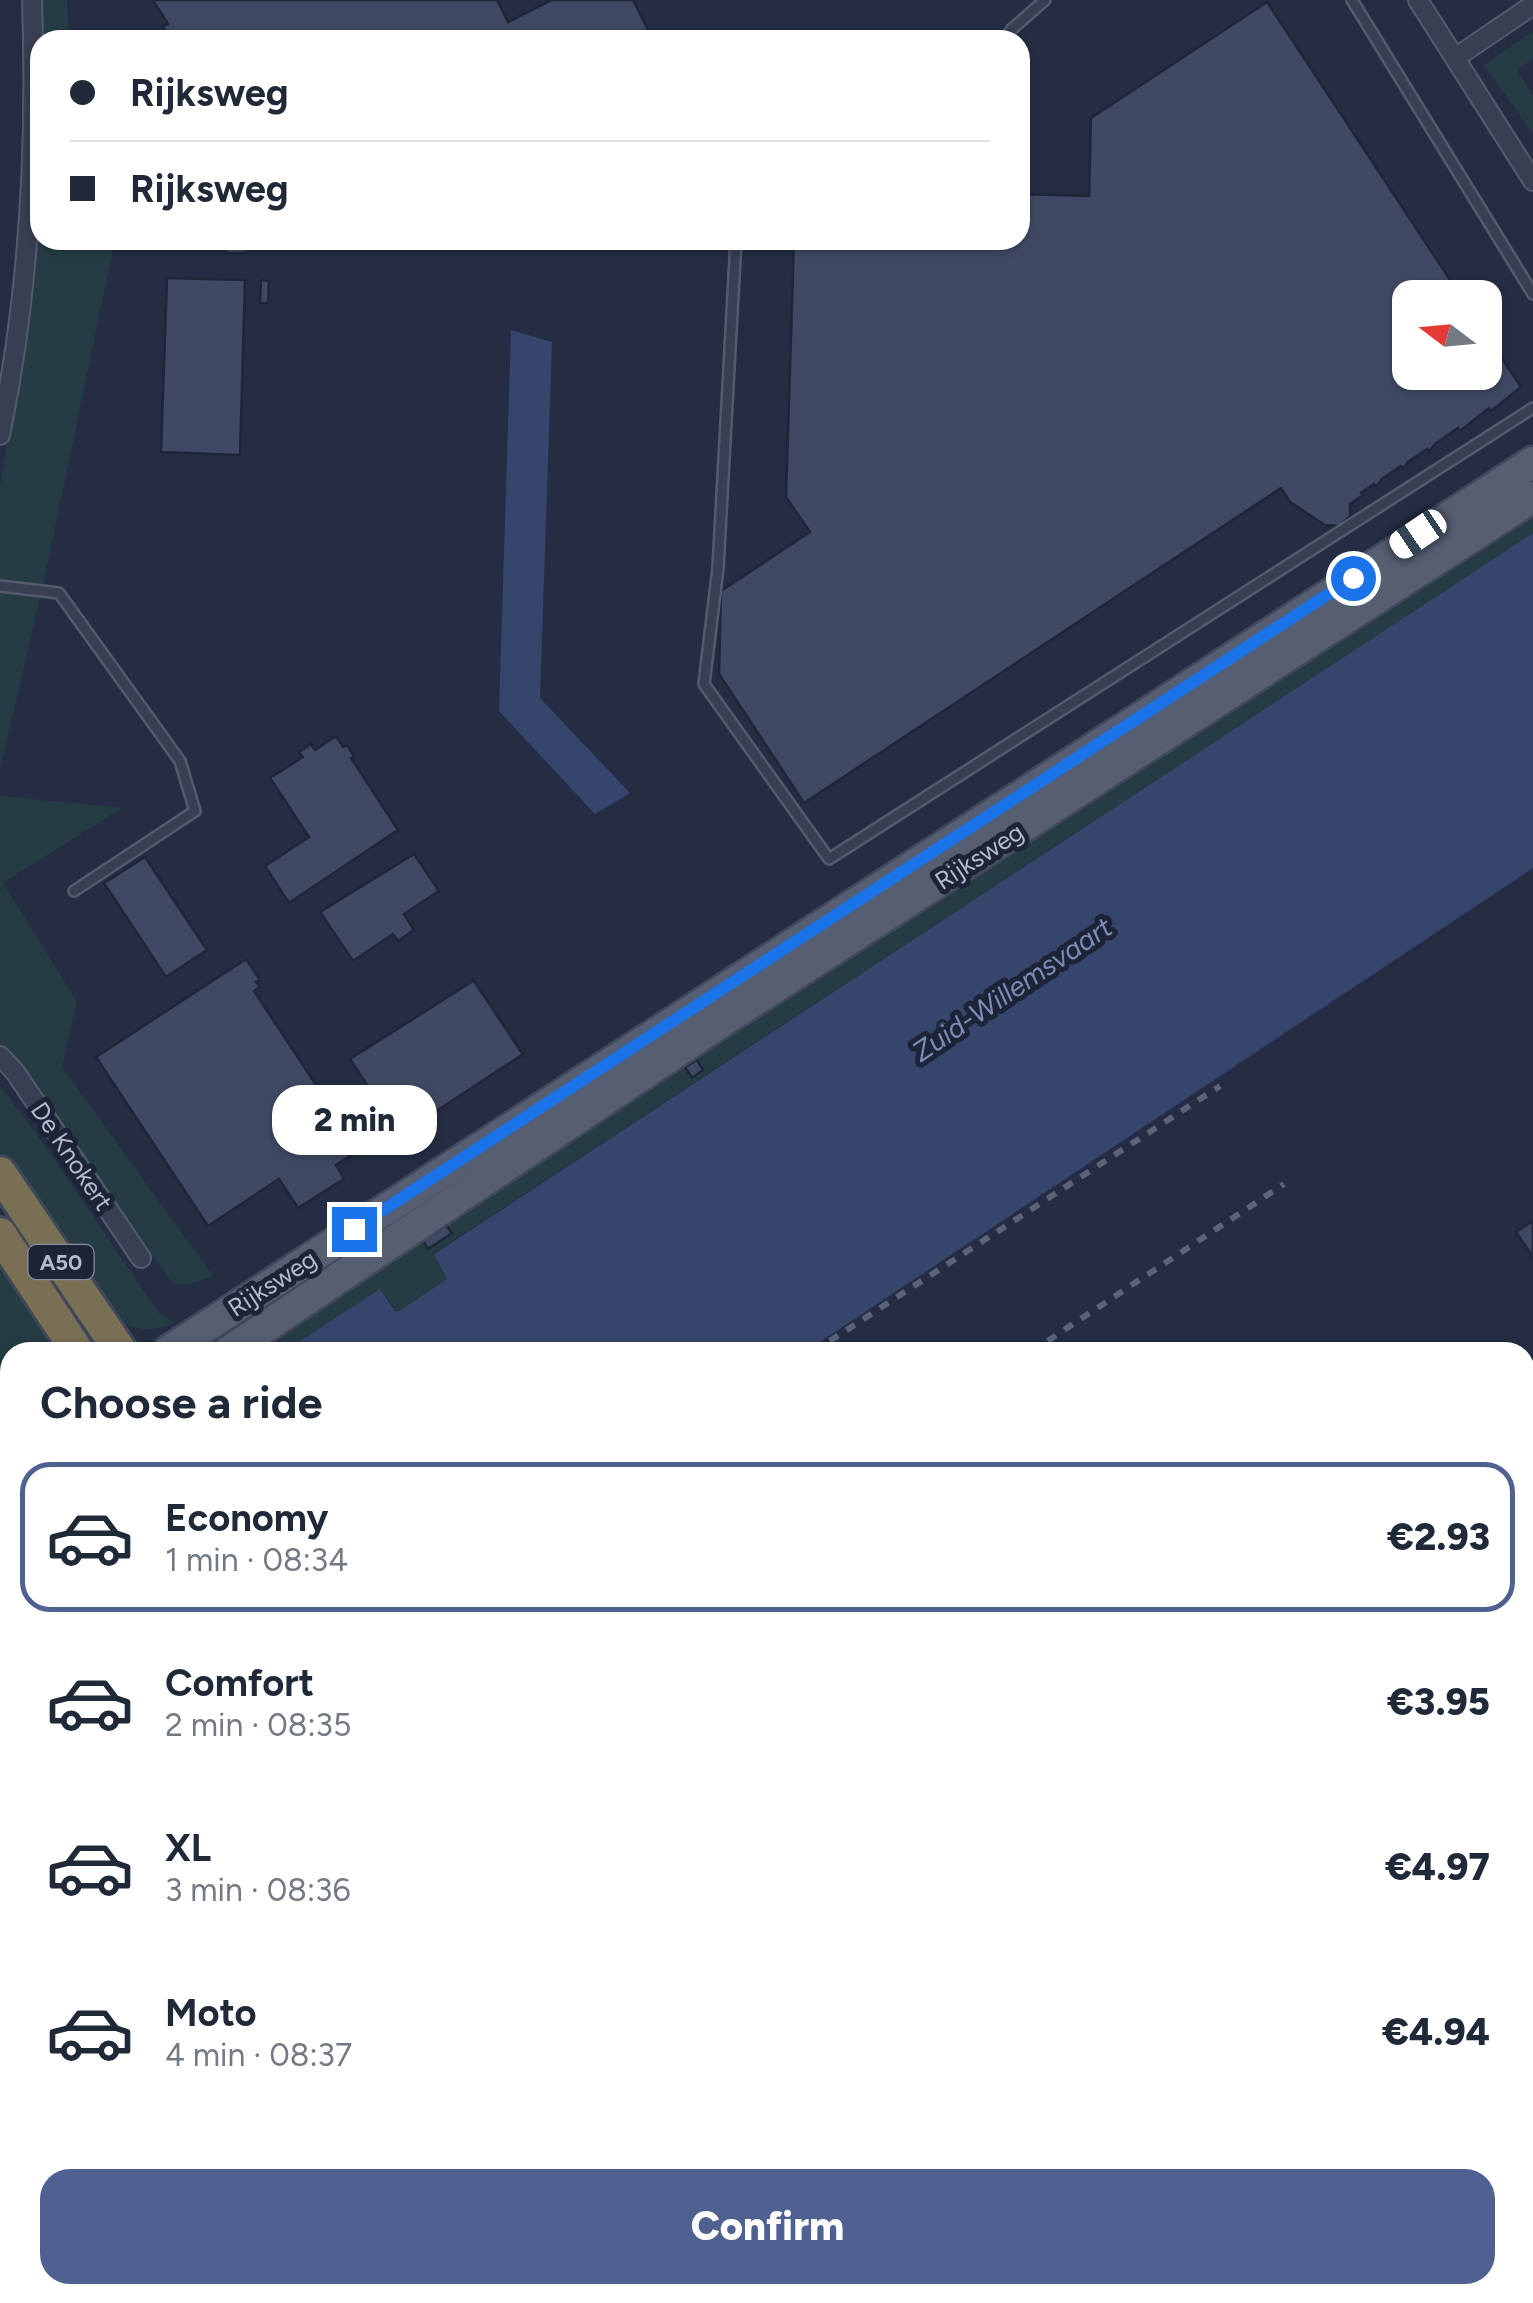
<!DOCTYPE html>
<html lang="en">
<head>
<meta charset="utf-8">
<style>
  :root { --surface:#fff; --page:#f2f2f3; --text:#1f2937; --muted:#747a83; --line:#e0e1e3; --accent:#4e6191 }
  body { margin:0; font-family:Figtree,sans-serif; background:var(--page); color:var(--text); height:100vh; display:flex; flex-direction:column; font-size:38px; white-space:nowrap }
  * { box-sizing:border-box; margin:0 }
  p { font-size:32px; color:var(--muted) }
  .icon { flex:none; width:55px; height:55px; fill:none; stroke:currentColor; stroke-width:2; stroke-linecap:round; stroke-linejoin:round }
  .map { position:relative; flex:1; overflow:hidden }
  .sheet { position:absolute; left:0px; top:1342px; width:1535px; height:962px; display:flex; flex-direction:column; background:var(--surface); border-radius:30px 30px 0 0; box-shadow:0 2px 8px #0004 }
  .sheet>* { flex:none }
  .hud { position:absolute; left:30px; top:30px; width:1000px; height:220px; border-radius:30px; box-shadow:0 2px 8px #0004; display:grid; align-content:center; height:220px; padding:0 40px; background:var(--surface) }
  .needle { width:65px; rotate:286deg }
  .controls { position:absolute; left:1392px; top:280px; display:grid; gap:20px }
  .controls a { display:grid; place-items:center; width:110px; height:110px; border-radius:20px; background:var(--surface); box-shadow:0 2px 8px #0004; font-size:50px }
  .end { position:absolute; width:45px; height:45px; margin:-22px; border:12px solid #1a73e8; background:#fff; box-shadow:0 0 0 5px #fff }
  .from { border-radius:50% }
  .bubble { position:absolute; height:70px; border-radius:30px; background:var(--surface); box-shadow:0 2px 8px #0004; font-size:32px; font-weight:800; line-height:70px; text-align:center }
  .car { position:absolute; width:30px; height:60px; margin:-30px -15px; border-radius:12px; box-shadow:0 0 8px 2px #0007; background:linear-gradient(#fff 24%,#345 0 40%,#fff 0 76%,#345 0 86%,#fff 0) }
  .hud b { display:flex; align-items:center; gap:35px; height:95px; font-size:38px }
  .hud b+b { border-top:2px solid var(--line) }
  .hud i { width:25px; height:25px; background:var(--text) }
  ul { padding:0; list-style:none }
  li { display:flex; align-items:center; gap:30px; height:150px; margin:0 20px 15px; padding:0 20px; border:5px solid transparent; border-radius:30px }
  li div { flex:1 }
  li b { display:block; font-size:38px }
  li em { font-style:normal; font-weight:800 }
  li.active { border-color:var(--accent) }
  li>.icon { width:90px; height:90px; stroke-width:1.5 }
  h2 { padding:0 40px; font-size:45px; line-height:120px }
  .button { display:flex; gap:20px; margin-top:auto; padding:20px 40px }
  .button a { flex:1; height:115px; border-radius:30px; background:var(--accent); color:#fff; font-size:40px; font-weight:800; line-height:115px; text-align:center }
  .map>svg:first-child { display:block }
</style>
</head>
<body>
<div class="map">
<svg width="1533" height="2303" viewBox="0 0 1533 2303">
  <rect width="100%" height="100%" fill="#242d43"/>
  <g fill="#263c44">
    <polygon points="42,0 67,0 69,40 43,40"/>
    <polygon points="1533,31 1533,59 1517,70 1533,95 1533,134 1484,65"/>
    <polygon points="40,208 40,240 115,240 45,576 0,770 0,486 33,298"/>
    <polygon points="1533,513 1533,533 434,1253 447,1279 398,1312 380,1289 283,1352 253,1352 782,998"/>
    <polygon points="0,796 122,808 3,883 77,1002 62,1067 213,1276 188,1285 172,1283 32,1079 0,1045"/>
    <path d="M 0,1086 L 43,1143 L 159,1313 L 175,1323 C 150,1333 133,1331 111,1316 L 0,1152 Z"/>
    <polygon points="0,1265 55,1352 10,1352 10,1424 0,1430"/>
    <polygon points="10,1531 10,1588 0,1598 0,1539"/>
    <polygon points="1525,1887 1533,1890 1533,2268 1525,2265"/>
    <polygon points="0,1957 10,1971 10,2198 0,2218"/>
    <polygon points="10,2274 10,2295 410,2295 406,2303 0,2303 0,2294"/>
    <polygon points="630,2295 890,2295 910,2303 645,2303"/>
    <polygon points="1151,2295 1485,2295 1514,2303 1173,2303"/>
  </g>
  <g fill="#36456b">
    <polygon points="511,330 552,342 540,698 630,793 595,814 499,711"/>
    <polygon points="1533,533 1533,868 805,1352 283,1352 380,1289 395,1311 399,1311 447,1279 434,1254"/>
    <polygon points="10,1588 10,1816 0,1821 0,1598"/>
    <polygon points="1525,2265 1533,2268 1533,2303 1514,2303 1485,2295 1525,2295"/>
  </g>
  <polygon fill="#242d43" points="0,1654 10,1661 10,1802 0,1795"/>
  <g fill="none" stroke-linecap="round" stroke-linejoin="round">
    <g stroke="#36456b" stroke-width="6">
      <polyline points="631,2295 646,2303"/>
      <polyline points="192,2303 206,2295"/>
      <polyline points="399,2303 403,2295"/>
    </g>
  </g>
  <g fill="#404963" stroke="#1f2639" stroke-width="2.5">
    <polygon points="153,0 497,0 508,22 552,0 633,0 653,40 170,40 163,26 168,24"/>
    <polygon points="1267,2 1462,298 1410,298 1410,372 1485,372 1485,333 1521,387 1491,411 1489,408 1460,431 1458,428 1435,444 1429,452 1427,449 1408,462 1403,469 1401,466 1382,479 1376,487 1374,484 1361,493 1363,495 1350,504 1350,516 1340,526 1325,525 1290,502 1281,488 804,803 719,674 721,591 810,532 786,497 794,240 1020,240 1020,194 1089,196 1091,118"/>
    <polygon points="227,240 246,240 246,253 226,253"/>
    <polygon points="167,278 245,280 240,455 161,452"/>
    <polygon points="261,280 269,281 268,303 260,303"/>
    <polygon points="336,736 343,747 347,745 354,756 351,758 398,830 289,903 265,866 309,837 270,778 303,757 299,752 311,744 315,750"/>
    <polygon points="414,854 439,891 404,914 414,930 398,941 393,934 353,961 320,912"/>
    <polygon points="145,857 207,950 166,977 104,883"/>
    <polygon points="246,959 260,980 256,982 260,987 254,991 359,1150 336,1165 344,1179 298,1208 279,1179 208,1226 96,1057"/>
    <polygon points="472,978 524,1056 522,1055 400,1135 401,1137 350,1059 473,981"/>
    <polygon points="697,1060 703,1070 692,1078 685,1067"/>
    <polygon points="1533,1221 1533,1257 1516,1232"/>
    <polygon points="446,1225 452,1233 428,1249 423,1240"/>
    <polygon points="1525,1699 1533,1702 1533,1730 1525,1754"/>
  </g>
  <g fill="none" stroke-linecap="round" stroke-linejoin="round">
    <defs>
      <g id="lane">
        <polyline points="1352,0 1533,294"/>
        <polyline points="1004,40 1012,29 1045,0"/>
        <polyline points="736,240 718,568 704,684 829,859 1533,408"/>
        <polyline points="0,586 59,593 180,761 195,811 74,891"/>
      </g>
      <g id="street">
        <polyline points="1418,0 1533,181"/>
        <polyline points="1455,58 1533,5"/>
        <path d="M 0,435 C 30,291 37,147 32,0"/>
        <polyline points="0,1056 15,1072 141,1258"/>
        <polyline points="1525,1376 1533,1371"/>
        <polyline points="1525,1877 1533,1879"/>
      </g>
      <g id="primary">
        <polyline points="167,1352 1533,462"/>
        <polyline points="228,1352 726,1019 1533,497"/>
      </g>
      <g id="highway">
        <polyline points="0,1173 121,1352"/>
        <polyline points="0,1234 78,1352"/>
        <polyline points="0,1461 10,1455"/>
        <polyline points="0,1516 10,1509"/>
        <polyline points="0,1691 10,1701"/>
        <polyline points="0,1751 10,1758"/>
        <polyline points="961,2295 979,2303"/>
        <polyline points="1065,2295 1086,2303"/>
      </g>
    </defs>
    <use href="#lane" stroke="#535a6c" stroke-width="14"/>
    <use href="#street" stroke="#535a6c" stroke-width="22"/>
    <use href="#primary" stroke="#42485b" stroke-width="35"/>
    <use href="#highway" stroke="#404759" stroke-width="38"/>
    <g stroke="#445960" stroke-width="4" stroke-dasharray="8 8" stroke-linecap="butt">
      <polyline points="0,1849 10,1843"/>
      <polyline points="0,1944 10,1960"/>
      <polyline points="1525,2142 1533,2145"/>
      <polyline points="0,2230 10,2210"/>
    </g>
    <use href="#lane" stroke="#383f52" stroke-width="9"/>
    <use href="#street" stroke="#383f52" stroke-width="18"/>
    <use href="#primary" stroke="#565e72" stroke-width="30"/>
    <use href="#highway" stroke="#796f54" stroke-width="32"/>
    <g stroke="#5a6379" stroke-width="6" stroke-dasharray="10 10" stroke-linecap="butt">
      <polyline points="813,1352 1220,1086"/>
      <polyline points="1031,1352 1284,1184"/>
    </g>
  </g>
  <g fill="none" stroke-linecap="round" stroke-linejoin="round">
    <polyline stroke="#1a73e8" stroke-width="12" points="354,1229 1353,578"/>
  </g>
  <g text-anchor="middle" stroke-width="10" stroke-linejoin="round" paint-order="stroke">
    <rect fill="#1d2437" stroke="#878e9f" stroke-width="2.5" x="28.5" y="1245" width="65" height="34" rx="8"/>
    <g font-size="22" font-weight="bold" fill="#b5bbcc">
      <text x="61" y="1270">A50</text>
    </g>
    <g font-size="25" fill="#b5bbcc" stroke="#1d2437">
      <text transform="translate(979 856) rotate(-33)" y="9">Rijksweg</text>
      <text transform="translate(72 1156) rotate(56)" y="9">De Knokert</text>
      <text transform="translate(272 1283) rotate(-33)" y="9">Rijksweg</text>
    </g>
    <g font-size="28" font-style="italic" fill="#7a8cb6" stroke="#1d2437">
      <text transform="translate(1012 989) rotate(-34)" y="10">Zuid-Willemsvaart</text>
    </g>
  </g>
</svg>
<div class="controls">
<a><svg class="needle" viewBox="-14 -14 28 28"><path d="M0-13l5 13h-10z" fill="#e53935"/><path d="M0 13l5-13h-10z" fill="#747a83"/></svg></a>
</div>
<i class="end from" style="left:1353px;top:578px"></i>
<i class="end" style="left:354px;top:1229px"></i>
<div class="bubble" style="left:272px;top:1085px;width:165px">2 min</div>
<i class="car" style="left:1418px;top:534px;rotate:236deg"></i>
<div class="hud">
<b><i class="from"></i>Rijksweg</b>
<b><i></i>Rijksweg</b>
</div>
<section class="sheet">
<h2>Choose a ride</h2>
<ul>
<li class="active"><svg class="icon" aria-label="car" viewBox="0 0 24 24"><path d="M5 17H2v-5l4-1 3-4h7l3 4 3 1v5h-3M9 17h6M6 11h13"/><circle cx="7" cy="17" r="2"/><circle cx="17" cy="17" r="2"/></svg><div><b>Economy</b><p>1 min · 08:34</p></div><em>€2.93</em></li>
<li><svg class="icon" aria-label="car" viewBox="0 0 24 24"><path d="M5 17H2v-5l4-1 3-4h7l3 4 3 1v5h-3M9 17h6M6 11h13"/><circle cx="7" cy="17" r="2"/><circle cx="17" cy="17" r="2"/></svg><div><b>Comfort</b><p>2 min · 08:35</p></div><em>€3.95</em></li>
<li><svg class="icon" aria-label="car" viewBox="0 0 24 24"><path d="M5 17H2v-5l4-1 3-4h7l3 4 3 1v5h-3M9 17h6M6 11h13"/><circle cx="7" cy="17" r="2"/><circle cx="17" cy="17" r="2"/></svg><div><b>XL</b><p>3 min · 08:36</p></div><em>€4.97</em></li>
<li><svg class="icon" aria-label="car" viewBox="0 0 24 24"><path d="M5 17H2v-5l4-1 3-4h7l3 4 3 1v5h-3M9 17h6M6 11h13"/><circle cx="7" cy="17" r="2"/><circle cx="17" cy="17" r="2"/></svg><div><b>Moto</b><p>4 min · 08:37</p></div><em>€4.94</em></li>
</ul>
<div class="button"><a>Confirm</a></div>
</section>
</div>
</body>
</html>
